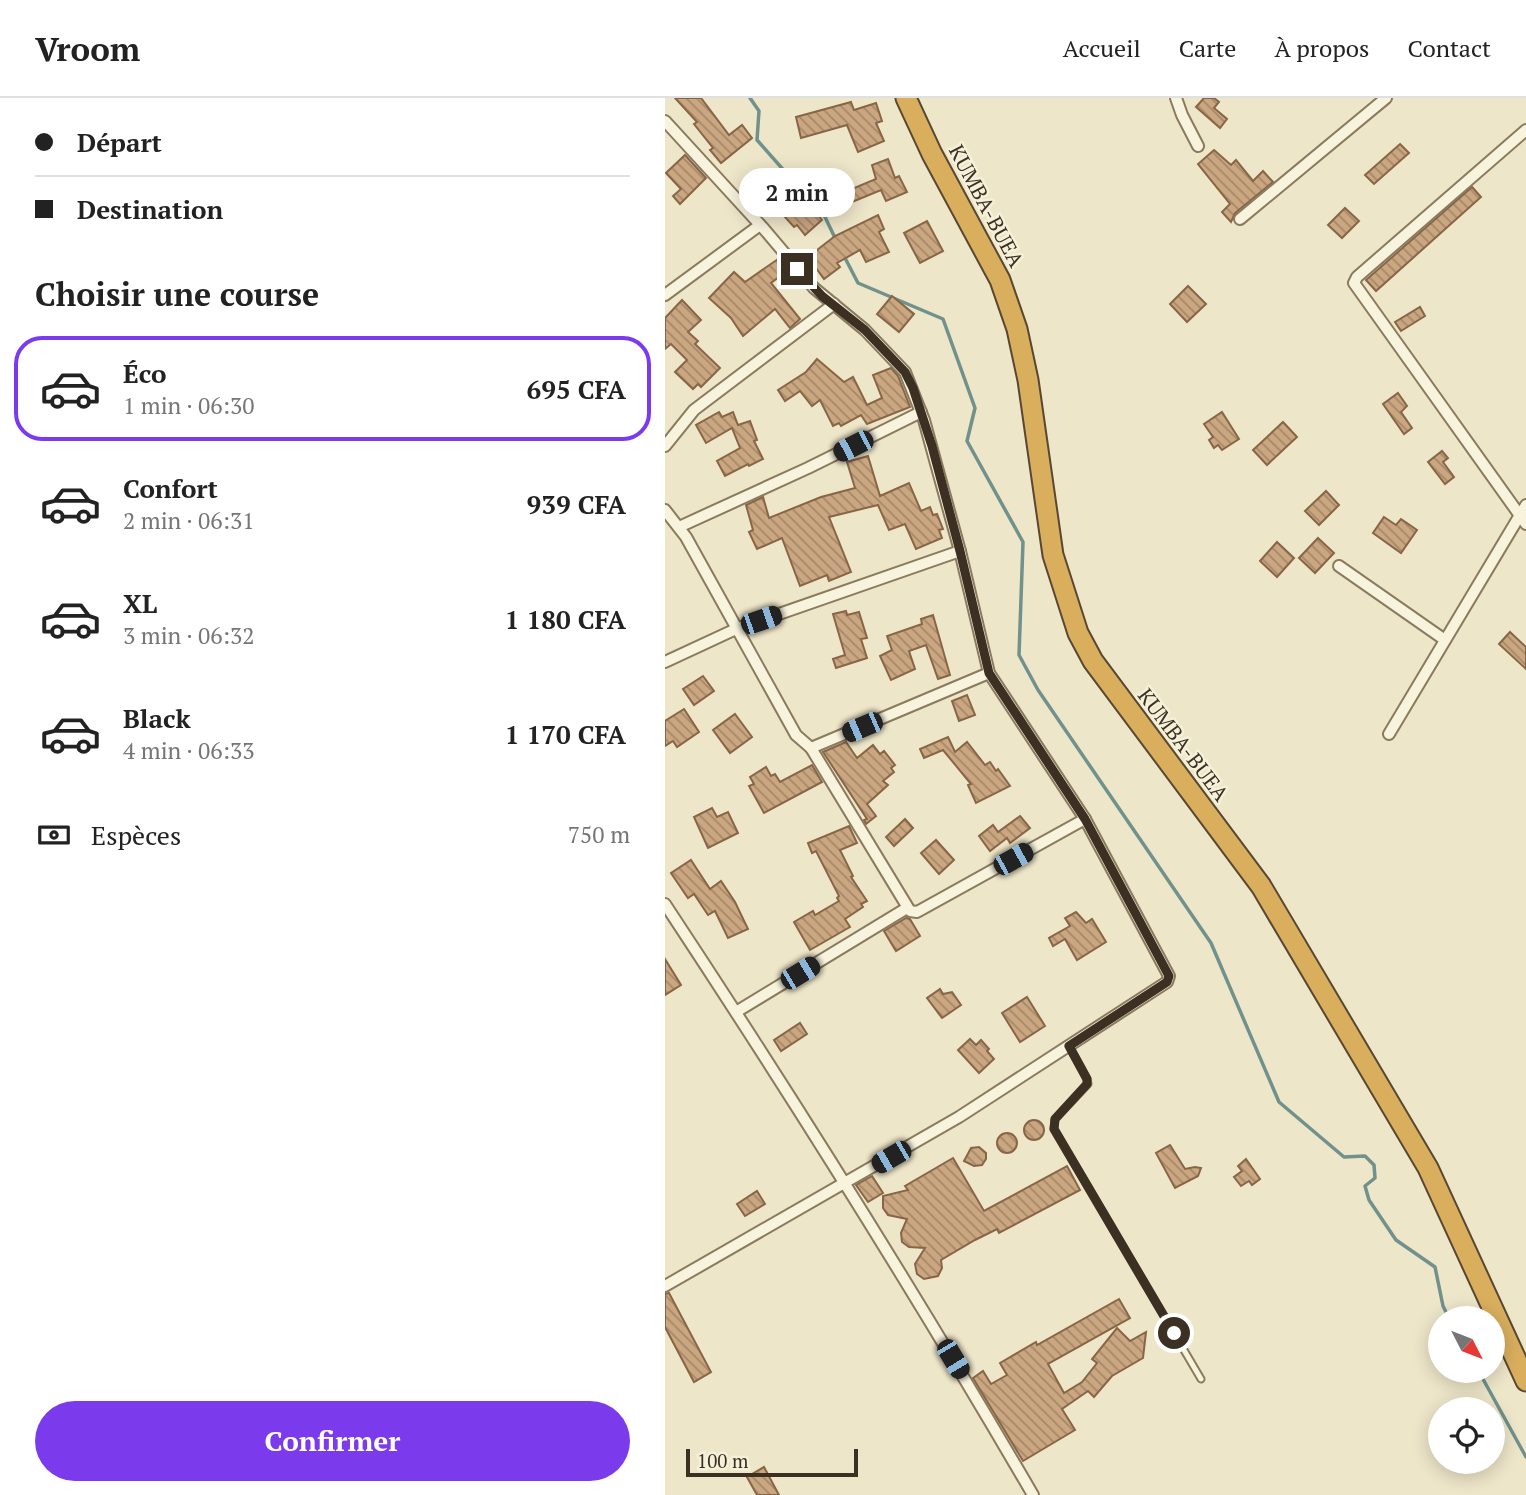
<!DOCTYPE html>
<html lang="fr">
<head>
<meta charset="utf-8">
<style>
  :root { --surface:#fff; --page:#f2f2f2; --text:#222; --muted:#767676; --line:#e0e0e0; --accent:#7c3aed }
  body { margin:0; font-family:"PT Serif",serif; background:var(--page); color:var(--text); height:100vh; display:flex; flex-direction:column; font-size:26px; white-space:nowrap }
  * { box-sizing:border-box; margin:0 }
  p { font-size:23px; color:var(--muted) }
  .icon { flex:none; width:38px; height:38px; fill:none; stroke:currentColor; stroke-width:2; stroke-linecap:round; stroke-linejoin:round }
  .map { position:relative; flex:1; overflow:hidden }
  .drawer { display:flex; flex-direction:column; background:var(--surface); width:665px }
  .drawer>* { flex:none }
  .top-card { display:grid; align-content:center; height:154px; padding:0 35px; background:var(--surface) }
  .needle { width:46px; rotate:132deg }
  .buttons { position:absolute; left:763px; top:1208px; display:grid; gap:14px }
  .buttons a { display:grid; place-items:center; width:77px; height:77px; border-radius:50%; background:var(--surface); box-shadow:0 4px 18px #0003; font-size:35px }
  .scale { position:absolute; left:21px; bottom:18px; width:172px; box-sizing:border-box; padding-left:7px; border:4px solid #3b3021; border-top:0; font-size:19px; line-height:24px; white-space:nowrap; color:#3b3021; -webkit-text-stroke:5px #f5f0d9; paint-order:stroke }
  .end { position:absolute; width:32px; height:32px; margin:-16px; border:9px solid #3b3021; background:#fff; box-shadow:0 0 0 4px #fff }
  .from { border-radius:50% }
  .bubble { position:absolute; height:49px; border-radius:24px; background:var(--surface); box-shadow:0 4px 18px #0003; font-size:23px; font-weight:800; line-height:49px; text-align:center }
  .car { position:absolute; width:21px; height:42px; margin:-21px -10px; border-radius:9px; box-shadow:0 0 5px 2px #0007; background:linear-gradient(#222 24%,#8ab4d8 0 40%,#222 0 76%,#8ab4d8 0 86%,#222 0) }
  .top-card b { display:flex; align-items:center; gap:24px; height:66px; font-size:26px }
  .top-card b+b { border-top:2px solid var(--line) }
  .top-card i { width:18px; height:18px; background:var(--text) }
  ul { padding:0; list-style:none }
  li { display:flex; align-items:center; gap:21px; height:105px; margin:0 14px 10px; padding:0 21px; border:4px solid transparent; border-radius:28px }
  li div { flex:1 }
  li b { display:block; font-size:26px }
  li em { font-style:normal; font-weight:800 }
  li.on { border-color:var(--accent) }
  li>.icon { width:63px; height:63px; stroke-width:1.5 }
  h2 { padding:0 35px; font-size:32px; line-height:84px }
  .pay { display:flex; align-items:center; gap:18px; height:77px; padding:0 35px; font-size:26px }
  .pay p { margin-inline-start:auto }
  .primary-button { display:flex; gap:14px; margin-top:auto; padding:14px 35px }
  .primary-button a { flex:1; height:80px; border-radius:42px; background:var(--accent); color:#fff; font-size:28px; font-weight:800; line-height:80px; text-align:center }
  header { display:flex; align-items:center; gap:42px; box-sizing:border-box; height:98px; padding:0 35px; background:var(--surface); border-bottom:2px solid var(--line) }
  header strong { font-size:33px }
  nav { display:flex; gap:38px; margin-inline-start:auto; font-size:24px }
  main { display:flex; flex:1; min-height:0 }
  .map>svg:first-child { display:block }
</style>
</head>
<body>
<header>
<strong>Vroom</strong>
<nav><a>Accueil</a><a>Carte</a><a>À propos</a><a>Contact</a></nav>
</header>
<main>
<section class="drawer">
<div class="top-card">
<b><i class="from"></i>Départ</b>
<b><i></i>Destination</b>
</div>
<h2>Choisir une course</h2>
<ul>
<li class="on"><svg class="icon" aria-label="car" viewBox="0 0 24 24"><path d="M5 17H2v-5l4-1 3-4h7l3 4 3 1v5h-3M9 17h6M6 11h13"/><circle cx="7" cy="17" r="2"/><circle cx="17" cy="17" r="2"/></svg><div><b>Éco</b><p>1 min · 06:30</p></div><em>695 CFA</em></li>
<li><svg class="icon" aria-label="car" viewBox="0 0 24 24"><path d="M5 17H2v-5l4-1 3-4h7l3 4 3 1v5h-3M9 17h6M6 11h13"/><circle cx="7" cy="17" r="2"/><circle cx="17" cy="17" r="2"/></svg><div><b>Confort</b><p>2 min · 06:31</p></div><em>939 CFA</em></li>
<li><svg class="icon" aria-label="car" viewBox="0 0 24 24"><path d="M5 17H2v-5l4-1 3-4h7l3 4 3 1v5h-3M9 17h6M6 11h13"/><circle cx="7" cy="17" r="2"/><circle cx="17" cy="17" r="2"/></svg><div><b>XL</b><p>3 min · 06:32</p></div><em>1 180 CFA</em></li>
<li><svg class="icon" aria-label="car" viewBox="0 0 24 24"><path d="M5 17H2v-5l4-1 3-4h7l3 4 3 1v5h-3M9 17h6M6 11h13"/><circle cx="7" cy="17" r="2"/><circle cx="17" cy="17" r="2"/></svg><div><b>Black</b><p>4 min · 06:33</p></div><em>1 170 CFA</em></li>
</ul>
<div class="pay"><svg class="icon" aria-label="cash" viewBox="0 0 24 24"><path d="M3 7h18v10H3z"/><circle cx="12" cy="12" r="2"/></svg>Espèces<p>750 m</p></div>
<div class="primary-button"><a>Confirmer</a></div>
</section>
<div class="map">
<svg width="861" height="1397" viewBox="0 0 861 1397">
  <defs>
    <pattern id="building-back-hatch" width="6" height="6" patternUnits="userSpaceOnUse" patternTransform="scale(1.75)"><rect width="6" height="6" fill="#caa681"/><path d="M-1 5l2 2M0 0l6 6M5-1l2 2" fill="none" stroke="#a58869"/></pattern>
  </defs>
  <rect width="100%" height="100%" fill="#eee6c9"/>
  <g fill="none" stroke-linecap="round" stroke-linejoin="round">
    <g stroke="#70918c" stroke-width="3.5">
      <polyline points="85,0 94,13 92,42 160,119 171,142"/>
      <polyline points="179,158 193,185 278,221 310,310 302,343 358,444 354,557 373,592 546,845 614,1004 679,1059 700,1058 709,1067 710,1080 700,1088 704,1102 731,1142 770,1169 778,1208 784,1220"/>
      <polyline points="813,1272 861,1359"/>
    </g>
  </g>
  <g fill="url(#building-back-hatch)" stroke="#886645" stroke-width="2">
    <polygon points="10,0 36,0 64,37 77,27 87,40 56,65 45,52 48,50 29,26 32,24"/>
    <polygon points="539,0 549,0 554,4 549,10 562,21 555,30 531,9"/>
    <polygon points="186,4 189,12 211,5 217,23 211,25 219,43 193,54 182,27 136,40 131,19"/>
    <polygon points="735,46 744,55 709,86 700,77"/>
    <polygon points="549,52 566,67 571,62 588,83 598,73 608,84 570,115 566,124 557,114 565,106 533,66"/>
    <polygon points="20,57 41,80 15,106 8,98 16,91 1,75"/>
    <polygon points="223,61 230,80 234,78 242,94 221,103 216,92 175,109 170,97 158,100 155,87 174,80 180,94 211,81 207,67"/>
    <polygon points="807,89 816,99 711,193 701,182"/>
    <polygon points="137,97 157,122 140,137 132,127 129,129 120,119 123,116 119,112"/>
    <polygon points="680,110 694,123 677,140 663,127"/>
    <polygon points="213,117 219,131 214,134 224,154 201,164 195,152 172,165 175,169 159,181 143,159 170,138"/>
    <polygon points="262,123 278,153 255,165 239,135"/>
    <polygon points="113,161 122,173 106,185 135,221 125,230 110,211 78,238 66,220 44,200 69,174 80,184"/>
    <polygon points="523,188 541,206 522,224 505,206"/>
    <polygon points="227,198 249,216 234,234 212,216"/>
    <polygon points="17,202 36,222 23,234 33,243 30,246 55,270 36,289 33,286 28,291 10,274 22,262 6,246 0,251 0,220"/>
    <polygon points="755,209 760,218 736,233 730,224"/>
    <polygon points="152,261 179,284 188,279 202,307 217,300 208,277 226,270 233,278 245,309 202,326 196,317 176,328 174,325 168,328 155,302 147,308 135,293 120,303 113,292 141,274"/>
    <polygon points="733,295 742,308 736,314 747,330 739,336 718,306"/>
    <polygon points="54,314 57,319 68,314 73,327 85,323 92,342 89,343 98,361 84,368 83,366 60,378 52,363 75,350 67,330 41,345 31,327"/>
    <polygon points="557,314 574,341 557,352 553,347 549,350 544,342 548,339 539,326"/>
    <polygon points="618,324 632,339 602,367 588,352"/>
    <polygon points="777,353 783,360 778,364 789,379 780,386 763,364"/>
    <polygon points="203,358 215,398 244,385 256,413 265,409 268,417 272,416 278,431 274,432 277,440 251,451 240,426 224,432 213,407 164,419 186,474 164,483 162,477 135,488 117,440 92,451 84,434 88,432 81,407 98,399 104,420 156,399 190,390 182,364"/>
    <polygon points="661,393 674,407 654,427 640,413"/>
    <polygon points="719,419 731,427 736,421 752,432 736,455 708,435"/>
    <polygon points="653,440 669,455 650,475 634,460"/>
    <polygon points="612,444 629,460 612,479 595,463"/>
    <polygon points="181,513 182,517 194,514 202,540 196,541 202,560 171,570 168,561 180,557 168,516"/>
    <polygon points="268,517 285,577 273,581 261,547 244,553 250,571 226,582 215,558 227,552 222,538 257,526 256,521"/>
    <polygon points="845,534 861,549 861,571 834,546"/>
    <polygon points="38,578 49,593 29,607 18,591"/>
    <polygon points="302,597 310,617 294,623 287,603"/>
    <polygon points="19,611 34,634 12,649 8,643 0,648 0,623"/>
    <polygon points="70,616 87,639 65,655 48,632"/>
    <polygon points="283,639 290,654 302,644 320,667 325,664 331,673 333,671 345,688 311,705 303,687 306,686 278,652 259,660 255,651"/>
    <polygon points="181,644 192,660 208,647 215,656 219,653 230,667 226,670 229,674 218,683 223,687 202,706 211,718 201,726 199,722 202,721 158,654"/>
    <polygon points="147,667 157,684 99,715 84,688 89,686 85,679 101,669 106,678 110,676 115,684"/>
    <polygon points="47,710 52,719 63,714 73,735 43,750 29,719"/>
    <polygon points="355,718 365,730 345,745 342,740 325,753 314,738 328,727 333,734"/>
    <polygon points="240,721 248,730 229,748 221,739"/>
    <polygon points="184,728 192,745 175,752 188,778 186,779 202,803 196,806 198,809 180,821 185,829 145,852 129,824 148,813 150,817 174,803 172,800 174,798 151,753 147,755 143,745"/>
    <polygon points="271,742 289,762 274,776 256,755"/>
    <polygon points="26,762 45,791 56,783 70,804 83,831 63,840 50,813 43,817 29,796 23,800 6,775"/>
    <polygon points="411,814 421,825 427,821 441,844 412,862 400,841 388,848 384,840 405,828 400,820"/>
    <polygon points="241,820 245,821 255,838 231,853 219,833"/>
    <polygon points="0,861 16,887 0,897"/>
    <polygon points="275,891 278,896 287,894 296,907 277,920 262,900"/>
    <polygon points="362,899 380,928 355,944 337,915"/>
    <polygon points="135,925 142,936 116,953 109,942"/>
    <polygon points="305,941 311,947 316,942 324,951 322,953 329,961 314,975 293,952"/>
    <circle cx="369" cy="1032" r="10"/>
    <circle cx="342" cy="1045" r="10"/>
    <polygon points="505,1047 520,1071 530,1069 536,1070 533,1078 510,1090 491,1055"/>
    <polygon points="314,1049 321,1055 321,1061 317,1067 309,1068 299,1063 306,1050"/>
    <polygon points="288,1060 319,1113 402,1068 415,1092 334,1135 332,1131 310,1142 276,1162 277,1170 273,1178 259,1181 252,1176 250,1166 260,1150 244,1149 237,1144 236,1135 242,1121 223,1117 218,1110 218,1098 243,1092 240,1088"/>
    <polygon points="581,1061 595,1081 587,1087 584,1083 576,1088 569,1079 577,1073 573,1068"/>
    <polygon points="207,1078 218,1095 203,1104 191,1087"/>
    <polygon points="92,1093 100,1106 80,1118 72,1106"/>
    <polygon points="4,1195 46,1274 29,1284 0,1229 0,1196"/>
    <polygon points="454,1201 465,1220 383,1266 399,1295 417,1284 432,1265 427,1261 452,1230 465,1243 481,1234 478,1260 447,1278 429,1299 423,1293 397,1311 410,1332 358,1363 308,1280 318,1273 326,1286 342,1277 335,1265 371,1244 372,1247"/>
    <polygon points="99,1369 114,1397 92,1397 82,1379"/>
  </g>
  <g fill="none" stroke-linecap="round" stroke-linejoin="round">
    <defs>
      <polyline id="lane" points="404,948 422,981 423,986 390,1021 389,1031 536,1281"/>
      <g id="street">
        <polyline points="511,0 517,17 533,48"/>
        <polyline points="0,23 99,131 149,190 200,232 240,274 259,322 295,453 324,575 420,721 504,878 502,884 294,1019 0,1188"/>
        <polyline points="861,32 692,179 689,185 861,426"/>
        <polyline points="575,121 721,0"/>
        <polyline points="0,197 95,127"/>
        <polyline points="0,348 29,312 169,206"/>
        <polyline points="0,412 21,439 131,637 146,650 245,813 252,814 420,721"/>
        <polyline points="14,429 143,370 256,314"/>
        <polyline points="674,468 780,542"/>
        <polyline points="0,564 71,531 295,453"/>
        <polyline points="724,636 861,407"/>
        <polyline points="146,650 324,575"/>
        <path d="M 0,806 C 128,1000 251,1196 368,1397"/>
        <polyline points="71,914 242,810"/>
      </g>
      <polyline id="highway" points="241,0 267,56 335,182 352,231 363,282 388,457 413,535 428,563 596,788 763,1070 861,1283"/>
    </defs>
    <use href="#lane" stroke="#8a7a5e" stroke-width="9"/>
    <use href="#street" stroke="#8a7a5e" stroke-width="14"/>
    <use href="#highway" stroke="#584732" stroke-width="23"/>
    <use href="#lane" stroke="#f8f3dd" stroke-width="5"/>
    <use href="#street" stroke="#f8f3dd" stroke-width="10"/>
    <use href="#highway" stroke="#d9af5e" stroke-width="19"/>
  </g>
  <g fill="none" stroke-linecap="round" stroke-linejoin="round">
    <polyline stroke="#3b3021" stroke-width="9" points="132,171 157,198 200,232 240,274 248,290 267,348 295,453 324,575 420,721 504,878 502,884 404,948 422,981 422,986 390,1021 389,1031 509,1235"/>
  </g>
  <g text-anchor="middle" stroke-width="5" stroke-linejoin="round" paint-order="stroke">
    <g font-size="21" fill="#3b3021" stroke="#f5f0d9">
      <text transform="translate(321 108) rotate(62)" y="7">KUMBA-BUEA</text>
      <text transform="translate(518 647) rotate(53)" y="7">KUMBA-BUEA</text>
    </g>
  </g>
</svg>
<div class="buttons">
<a><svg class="needle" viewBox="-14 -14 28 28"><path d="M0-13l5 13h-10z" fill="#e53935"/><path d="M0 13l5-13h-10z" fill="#767676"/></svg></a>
<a><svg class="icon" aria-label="locate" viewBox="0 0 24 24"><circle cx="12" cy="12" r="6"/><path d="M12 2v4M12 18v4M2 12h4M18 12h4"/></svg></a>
</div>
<div class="scale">100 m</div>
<i class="end from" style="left:509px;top:1235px"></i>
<i class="end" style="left:132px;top:171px"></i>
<div class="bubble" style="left:74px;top:70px;width:116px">2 min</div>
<i class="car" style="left:188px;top:348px;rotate:243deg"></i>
<i class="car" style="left:96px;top:522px;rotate:71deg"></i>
<i class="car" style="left:197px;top:629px;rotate:247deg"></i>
<i class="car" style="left:348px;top:761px;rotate:61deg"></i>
<i class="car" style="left:135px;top:875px;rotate:59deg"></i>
<i class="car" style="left:226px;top:1059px;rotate:240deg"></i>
<i class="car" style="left:288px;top:1261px;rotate:149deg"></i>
</div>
</main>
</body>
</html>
